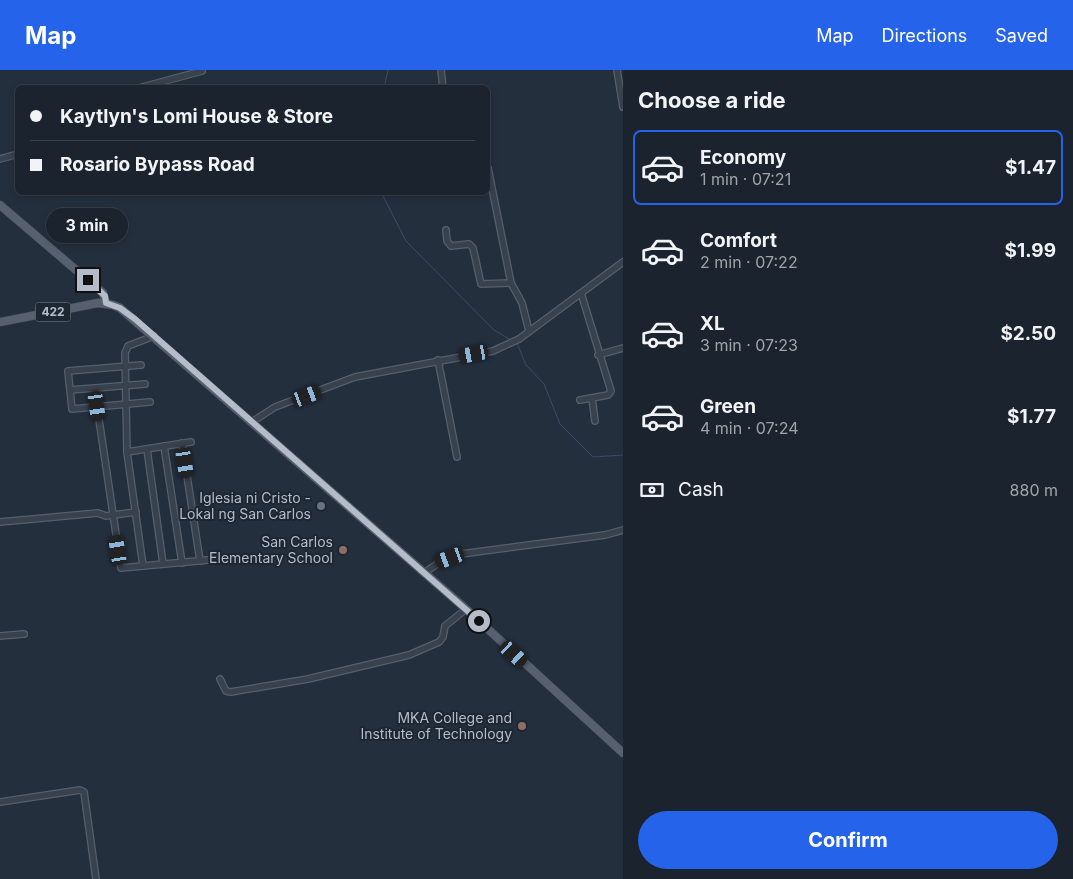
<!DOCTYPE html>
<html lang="en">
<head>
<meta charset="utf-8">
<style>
  :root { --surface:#1b232e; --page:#282f3a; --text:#f1f3f6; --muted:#a0a4aa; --line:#39404a; --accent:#2563eb }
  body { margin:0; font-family:Inter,sans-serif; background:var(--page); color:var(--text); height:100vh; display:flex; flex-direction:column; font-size:19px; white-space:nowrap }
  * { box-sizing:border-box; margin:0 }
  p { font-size:16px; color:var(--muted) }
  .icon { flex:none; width:28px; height:28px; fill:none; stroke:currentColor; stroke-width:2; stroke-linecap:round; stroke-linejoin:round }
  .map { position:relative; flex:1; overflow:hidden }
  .sheet { display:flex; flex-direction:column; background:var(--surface); width:450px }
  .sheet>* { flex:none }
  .banner { position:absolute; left:15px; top:15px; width:475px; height:110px; border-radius:8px; box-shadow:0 2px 8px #0003,0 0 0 1px var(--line); display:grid; align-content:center; height:110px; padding:0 15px; background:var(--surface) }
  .end { position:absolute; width:22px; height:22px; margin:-11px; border:6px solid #b4bcc9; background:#111; box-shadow:0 0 0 2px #111 }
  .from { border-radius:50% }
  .bubble { position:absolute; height:35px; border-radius:18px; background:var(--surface); box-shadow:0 2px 8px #0003,0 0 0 1px var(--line); font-size:16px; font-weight:700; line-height:35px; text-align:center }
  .car { position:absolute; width:15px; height:30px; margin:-15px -8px; border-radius:6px; box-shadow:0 0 4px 1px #0007; background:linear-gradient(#222 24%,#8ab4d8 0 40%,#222 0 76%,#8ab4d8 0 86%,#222 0) }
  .banner b { display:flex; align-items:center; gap:18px; height:48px; font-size:19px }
  .banner b+b { border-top:1px solid var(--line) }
  .banner i { width:12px; height:12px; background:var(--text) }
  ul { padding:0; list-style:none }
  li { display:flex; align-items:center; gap:15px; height:75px; margin:0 10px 8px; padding:0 5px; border:2px solid transparent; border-radius:8px }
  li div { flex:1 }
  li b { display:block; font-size:19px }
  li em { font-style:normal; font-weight:700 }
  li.on { border-color:var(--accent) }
  li>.icon { width:45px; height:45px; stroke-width:1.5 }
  h2 { padding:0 15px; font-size:22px; line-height:60px }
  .pay { display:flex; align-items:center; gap:12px; height:55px; padding:0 15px; font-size:19px }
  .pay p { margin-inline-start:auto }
  .primary-button { display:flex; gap:10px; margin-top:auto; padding:10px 15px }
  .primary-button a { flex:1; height:58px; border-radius:30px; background:var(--accent); color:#fff; font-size:20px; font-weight:700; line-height:58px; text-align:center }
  header { display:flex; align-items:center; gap:30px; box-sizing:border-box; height:70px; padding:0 25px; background:var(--accent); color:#fff }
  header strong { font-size:24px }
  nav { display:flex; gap:28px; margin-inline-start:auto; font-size:18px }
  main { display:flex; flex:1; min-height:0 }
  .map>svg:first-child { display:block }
</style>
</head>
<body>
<header>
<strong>Map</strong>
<nav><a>Map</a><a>Directions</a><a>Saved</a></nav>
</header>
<main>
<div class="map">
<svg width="623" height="809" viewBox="0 0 623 809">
  <rect width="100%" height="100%" fill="#242f3e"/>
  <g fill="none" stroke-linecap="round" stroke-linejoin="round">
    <g stroke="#394c67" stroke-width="1">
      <polyline points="384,18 388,0"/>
      <polyline points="381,122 406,171 494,260 511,270"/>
      <polyline points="517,273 526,295 544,314 560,354 593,387 623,385"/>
    </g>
    <defs>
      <g id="minor">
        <polyline points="441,0 443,18"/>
        <polyline points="617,0 623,37"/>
        <polyline points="139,18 202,1"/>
        <polyline points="0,89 18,84"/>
        <polyline points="488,98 511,213 522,233 529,261"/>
        <polyline points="446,160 447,171 451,176 469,174 473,178 481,214 511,213"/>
        <polyline points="598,285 623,278"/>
        <polyline points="438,290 457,387"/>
        <polyline points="141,295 68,301 72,339 150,332"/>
        <polyline points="70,320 145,314"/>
        <polyline points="592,328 595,351"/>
        <polyline points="580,330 608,325 611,321 581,223"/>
        <polyline points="97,336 121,498 208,490"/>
        <polyline points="252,352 275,337 355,307 493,281 519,269 623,192"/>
        <polyline points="182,373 200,491"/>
        <polyline points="164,376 182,493"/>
        <polyline points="147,379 163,494"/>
        <polyline points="127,382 191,372"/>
        <polyline points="0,452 98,443 106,446 136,442"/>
        <polyline points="143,496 127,382 125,283 128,276 154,266"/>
        <polyline points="424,503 440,492 461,484 605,465 623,460"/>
        <polyline points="0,566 24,564"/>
        <polyline points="220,609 226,621 231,622 308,609 409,585 439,572 443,567 445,556 466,539"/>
        <polyline points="0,732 80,720 84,722 96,809"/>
      </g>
      <g id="major">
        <polyline points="0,135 103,223 106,233"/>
        <polyline points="0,252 98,233 113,235 120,238 466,539 623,683"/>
      </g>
    </defs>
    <use href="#minor" stroke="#565f6c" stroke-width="8"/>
    <use href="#major" stroke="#414a57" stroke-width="9"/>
    <use href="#minor" stroke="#38414e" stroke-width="5.5"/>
    <use href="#major" stroke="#56606e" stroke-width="8"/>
  </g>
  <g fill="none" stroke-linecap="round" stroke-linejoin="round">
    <polyline stroke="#b4bcc9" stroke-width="6" points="88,210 105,226 106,233 120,238 135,249 479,551"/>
  </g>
  <circle fill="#6b7280" stroke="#1d2633" stroke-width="2" cx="321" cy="436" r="5"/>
  <g fill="#8d6e63" stroke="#1d2633" stroke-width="2">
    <circle cx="343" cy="480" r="5"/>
    <circle cx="522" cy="656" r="5"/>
  </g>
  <g text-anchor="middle" stroke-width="4" stroke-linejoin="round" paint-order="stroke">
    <rect fill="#1d2633" stroke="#878f9c" stroke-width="1" x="35.5" y="232.5" width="35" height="19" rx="4"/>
    <g font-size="12" font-weight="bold" fill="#b4bcc9">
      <text x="53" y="246">422</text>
    </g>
    <g font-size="14" fill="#b4bcc9" stroke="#1d2633" text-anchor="end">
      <text x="311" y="433">Iglesia ni Cristo -<tspan x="311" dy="16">Lokal ng San Carlos</tspan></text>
      <text x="333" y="477">San Carlos<tspan x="333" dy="16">Elementary School</tspan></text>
      <text x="512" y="653">MKA College and<tspan x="512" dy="16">Institute of Technology</tspan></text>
    </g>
  </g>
</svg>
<i class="end from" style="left:479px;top:551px"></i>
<i class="end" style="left:88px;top:210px"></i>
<div class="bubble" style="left:46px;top:138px;width:82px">3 min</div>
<i class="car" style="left:474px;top:284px;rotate:260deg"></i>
<i class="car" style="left:307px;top:326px;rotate:69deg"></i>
<i class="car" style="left:97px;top:336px;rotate:172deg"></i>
<i class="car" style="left:185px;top:393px;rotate:171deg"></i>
<i class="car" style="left:118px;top:480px;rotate:351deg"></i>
<i class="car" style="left:450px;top:488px;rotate:250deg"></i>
<i class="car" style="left:514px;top:584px;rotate:132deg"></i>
<div class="banner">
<b><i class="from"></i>Kaytlyn's Lomi House &amp; Store</b>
<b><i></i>Rosario Bypass Road</b>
</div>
</div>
<section class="sheet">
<h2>Choose a ride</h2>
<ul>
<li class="on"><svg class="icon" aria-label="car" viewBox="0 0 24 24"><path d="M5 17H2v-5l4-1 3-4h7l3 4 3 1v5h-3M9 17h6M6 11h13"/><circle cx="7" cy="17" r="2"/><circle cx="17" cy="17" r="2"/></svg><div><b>Economy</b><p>1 min · 07:21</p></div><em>$1.47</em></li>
<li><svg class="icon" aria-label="car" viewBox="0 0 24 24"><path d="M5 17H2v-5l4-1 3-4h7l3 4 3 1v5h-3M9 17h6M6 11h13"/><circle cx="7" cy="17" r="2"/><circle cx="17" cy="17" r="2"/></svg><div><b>Comfort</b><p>2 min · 07:22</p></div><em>$1.99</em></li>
<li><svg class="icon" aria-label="car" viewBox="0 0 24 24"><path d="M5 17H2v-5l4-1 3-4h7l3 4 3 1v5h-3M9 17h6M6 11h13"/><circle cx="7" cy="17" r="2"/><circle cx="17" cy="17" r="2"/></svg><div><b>XL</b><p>3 min · 07:23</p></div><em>$2.50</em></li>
<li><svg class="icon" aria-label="car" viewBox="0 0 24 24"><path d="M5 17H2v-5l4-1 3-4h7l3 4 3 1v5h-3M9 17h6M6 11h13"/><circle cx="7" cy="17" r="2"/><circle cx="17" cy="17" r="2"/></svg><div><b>Green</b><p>4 min · 07:24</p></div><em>$1.77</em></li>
</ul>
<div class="pay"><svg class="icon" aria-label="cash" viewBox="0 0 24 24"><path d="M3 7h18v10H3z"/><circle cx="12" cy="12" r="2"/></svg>Cash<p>880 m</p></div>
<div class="primary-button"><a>Confirm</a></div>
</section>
</main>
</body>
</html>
